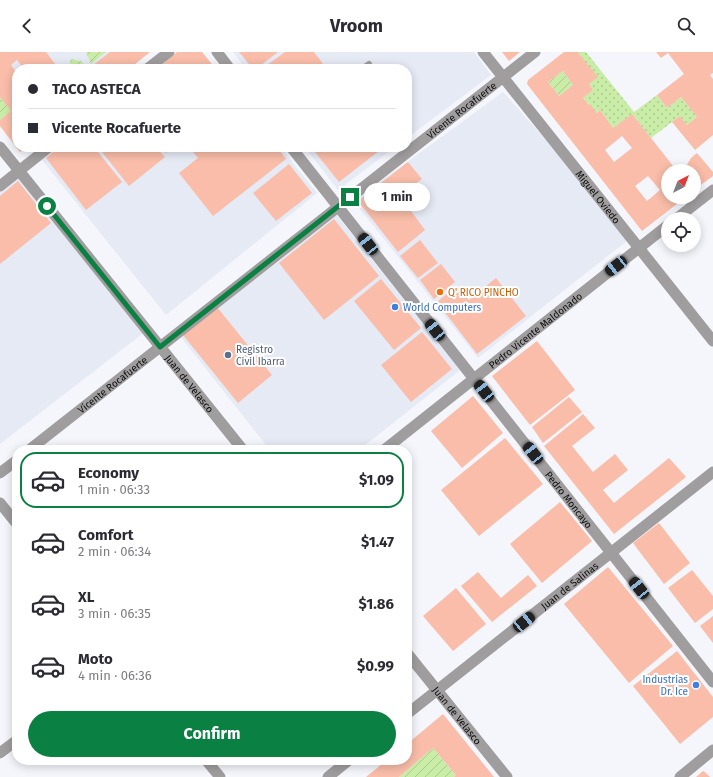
<!DOCTYPE html>
<html lang="en">
<head>
<meta charset="utf-8">
<style>
  :root { --surface:#fff; --page:#f2f2f3; --text:#2b2b33; --muted:#7c7c81; --line:#e1e1e2; --accent:#0b8043 }
  body { margin:0; font-family:"Fira Sans",sans-serif; background:var(--page); color:var(--text); height:100vh; display:flex; flex-direction:column; font-size:15px; white-space:nowrap }
  * { box-sizing:border-box; margin:0 }
  p { font-size:13px; color:var(--muted) }
  .icon { flex:none; width:22px; height:22px; fill:none; stroke:currentColor; stroke-width:2; stroke-linecap:round; stroke-linejoin:round }
  .map { position:relative; flex:1; overflow:hidden }
  .details { position:absolute; left:12px; top:393px; width:400px; height:320px; display:flex; flex-direction:column; background:var(--surface); border-radius:16px; box-shadow:0 2px 10px #0003 }
  .details>* { flex:none }
  .top-card { position:absolute; left:12px; top:12px; width:400px; height:88px; border-radius:16px; box-shadow:0 2px 10px #0003; display:grid; align-content:center; height:88px; padding:0 16px; background:var(--surface) }
  .needle { width:26px; rotate:42deg }
  .buttons { position:absolute; left:661px; top:112px; display:grid; gap:8px }
  .buttons a { display:grid; place-items:center; width:40px; height:40px; border-radius:50%; background:var(--surface); box-shadow:0 2px 10px #0003; font-size:20px }
  .end { position:absolute; width:18px; height:18px; margin:-9px; border:5px solid #0b8043; background:#fff; box-shadow:0 0 0 2px #fff }
  .from { border-radius:50% }
  .bubble { position:absolute; height:28px; border-radius:14px; background:var(--surface); box-shadow:0 2px 10px #0003; font-size:13px; font-weight:700; line-height:28px; text-align:center }
  .car { position:absolute; width:12px; height:24px; margin:-12px -6px; border-radius:5px; box-shadow:0 0 3px 1px #0007; background:linear-gradient(#222 24%,#8ab4d8 0 40%,#222 0 76%,#8ab4d8 0 86%,#222 0) }
  .top-card b { display:flex; align-items:center; gap:14px; height:38px; font-size:15px }
  .top-card b+b { border-top:1px solid var(--line) }
  .top-card i { width:10px; height:10px; background:var(--text) }
  ul { padding:7px 0 0; list-style:none }
  li { display:flex; align-items:center; gap:12px; height:56px; margin:0 8px 6px; padding:0 8px; border:2px solid transparent; border-radius:16px }
  li div { flex:1 }
  li b { display:block; font-size:15px }
  li em { font-style:normal; font-weight:700 }
  li.selected { border-color:var(--accent) }
  li>.icon { width:36px; height:36px; stroke-width:1.5 }
  .primary-button { display:flex; gap:8px; margin-top:auto; padding:8px 16px }
  .primary-button a { flex:1; height:46px; border-radius:24px; background:var(--accent); color:#fff; font-size:16px; font-weight:700; line-height:46px; text-align:center }
  header { display:flex; justify-content:space-between; align-items:center; height:52px; padding:0 16px; background:var(--surface); font-size:18px; font-weight:700 }
  .map>svg:first-child { display:block }
</style>
</head>
<body>
<header><svg class="icon" aria-label="back" viewBox="0 0 24 24"><path d="M15 5l-7 7 7 7"/></svg>Vroom<svg class="icon" aria-label="search" viewBox="0 0 24 24"><circle cx="10" cy="10" r="6"/><path d="M15 15l6 6"/></svg></header>
<div class="map">
<svg width="713" height="725" viewBox="0 0 713 725">
  <defs>
    <pattern id="grass-dots" width="8" height="8" patternUnits="userSpaceOnUse"><rect width="8" height="8" fill="#c9eca6"/><path d="M2 2h.1M6 6h.1" fill="none" stroke="#abc98e" stroke-width="1.8" stroke-linecap="round"/></pattern>
    <pattern id="garden-furrows" width="10" height="10" patternUnits="userSpaceOnUse"><rect width="10" height="10" fill="#c9eca6"/><path d="M-1 1l2-2M0 10L10 0M9 11l2-2" fill="none" stroke="#abc98e"/></pattern>
  </defs>
  <rect width="100%" height="100%" fill="#f4f6fb"/>
  <g fill="#e6eaf5">
    <polygon points="0,0 150,0 129,17 17,17 17,95 26,95 20,100 0,74"/>
    <polygon points="233,0 474,0 491,23 407,86 407,17 246,17"/>
    <polygon points="503,40 632,185 478,306 354,149"/>
    <polygon points="49,95 280,95 317,141 166,263 38,103"/>
    <polygon points="305,95 395,95 338,138"/>
    <polygon points="18,124 146,279 0,392 0,138"/>
    <polygon points="335,161 460,318 359,398 270,398 180,284"/>
  </g>
  <polygon fill="url(#grass-dots)" points="580,0 586,0 634,60 657,43 667,56 681,45 697,65 687,73 680,64 651,86 632,62 613,76 600,58 597,61 583,46 593,38 589,32 597,25 578,1"/>
  <g fill="url(#garden-furrows)">
    <polygon points="86,0 106,0 91,12"/>
    <polygon points="71,7 81,9 86,14 83,17 68,17"/>
    <polygon points="563,19 573,33 559,44 548,30"/>
    <polygon points="0,45 11,59 0,68"/>
    <polygon points="433,696 456,723 454,725 399,725"/>
  </g>
  <g fill="#f9bda9" fill-rule="evenodd">
    <polygon points="0,0 46,0 59,17 24,17 17,8 11,13 17,22 17,95 26,95 20,100 0,74 0,68 11,59 0,45"/>
    <polygon points="110,0 150,0 129,17 88,17"/>
    <polygon points="177,0 202,0 216,17 157,17"/>
    <polygon points="239,0 278,0 256,17 253,17"/>
    <polygon points="285,0 314,0 327,17 262,17"/>
    <polygon points="502,0 520,0 509,9"/>
    <path d="M 564,0 L 580,0 L 578,1 L 598,25 L 589,32 L 593,38 L 583,46 L 589,53 L 590,52 L 597,61 L 600,58 L 613,76 L 632,62 L 677,119 L 668,119 L 668,145 L 686,145 L 642,179 L 527,32 L 528,28 ZM 563,19 L 573,33 L 559,44 L 548,30 ZM 622,84 L 632,96 L 614,110 L 605,98 ZM 648,124 L 660,138 L 647,149 L 635,134 Z"/>
    <polygon points="656,0 713,0 713,21 710,23 713,27 713,83 695,98 672,70 680,64 687,73 697,65 681,45 667,56 657,43 684,22 668,1 661,6"/>
    <polygon points="59,95 94,95 122,130 86,158 46,106"/>
    <polygon points="98,95 156,95 165,105 129,134"/>
    <polygon points="161,95 174,95 166,101"/>
    <polygon points="189,95 277,95 286,107 213,164 179,121 198,106"/>
    <polygon points="311,95 384,95 339,130"/>
    <polygon points="697,101 713,120 713,124 694,138 694,119 683,119 691,106"/>
    <polygon points="408,110 422,127 400,144 425,178 398,200 358,149"/>
    <polygon points="289,112 312,141 276,169 253,141"/>
    <polygon points="18,129 51,171 0,212 0,144"/>
    <polygon points="334,167 379,224 324,268 279,211"/>
    <polygon points="420,188 438,211 418,226 400,204"/>
    <polygon points="441,212 455,230 434,247 420,228"/>
    <polygon points="496,226 526,264 477,302 437,250 457,234 469,248"/>
    <polygon points="381,227 421,276 394,298 354,249"/>
    <polygon points="217,255 272,323 238,351 183,283"/>
    <polygon points="422,280 452,317 411,350 381,313"/>
    <polygon points="537,289 575,338 530,373 492,324"/>
    <polygon points="473,344 503,381 462,416 431,379"/>
    <polygon points="569,345 582,360 543,391 532,375"/>
    <polygon points="583,362 595,376 572,394 593,420 615,402 628,418 603,438 614,451 669,406 686,425 614,482 544,394"/>
    <polygon points="505,386 543,432 479,484 441,438"/>
    <polygon points="560,450 592,489 542,531 510,492"/>
    <polygon points="659,471 690,511 664,532 633,491"/>
    <polygon points="608,515 673,594 629,631 564,552"/>
    <polygon points="692,518 713,544 713,557 695,571 668,536"/>
    <polygon points="478,520 501,546 528,523 537,534 492,570 461,534"/>
    <polygon points="456,536 486,572 453,599 423,564"/>
    <polygon points="713,564 713,591 700,574"/>
    <polygon points="677,599 713,645 713,665 680,692 633,634"/>
    <polygon points="443,662 494,725 454,725 456,723 433,696 399,725 366,725 387,708 407,708 407,692"/>
    <polygon points="703,719 705,720 710,725 696,725"/>
  </g>
  <g fill="none" stroke-linecap="round" stroke-linejoin="round">
    <polyline stroke="#a09d9e" stroke-width="6" points="362,17 369,12"/>
    <g stroke="#a09d9e" stroke-width="11">
      <polyline points="217,0 230,17"/>
      <path id="s1" d="M 0,95 L 243,398"/>
      <path id="s2" d="M 291,95 L 713,630"/>
      <polyline points="676,167 713,138"/>
      <path id="s3" d="M 29,398 L 535,0"/>
      <path id="s4" d="M 384,398 L 668,173"/>
      <polyline points="0,421 17,408"/>
      <polyline points="0,451 17,472"/>
      <path id="s5" d="M 407,601 L 507,725"/>
      <path id="s6" d="M 407,662 L 713,420"/>
      <polyline points="0,701 17,688"/>
      <polyline points="206,708 220,725"/>
      <polyline points="328,725 349,708"/>
      <polyline points="680,725 713,698"/>
    </g>
    <g stroke="#a09d9e" stroke-width="11">
      <path id="s7" d="M 483,0 L 713,289"/>
      <polyline points="147,17 169,0"/>
      <polyline points="0,134 49,95"/>
    </g>
  </g>
  <g fill="none" stroke-linecap="round" stroke-linejoin="round">
    <polyline stroke="#0b8043" stroke-width="5" points="47,154 160,295 350,145"/>
  </g>
  <circle fill="#e8710a" stroke="#fff" stroke-width="1.5" cx="440" cy="240" r="4"/>
  <g fill="#3f7fe0" stroke="#fff" stroke-width="1.5">
    <circle cx="395" cy="255" r="4"/>
    <circle cx="696" cy="633" r="4"/>
  </g>
  <circle fill="#5c6f8a" stroke="#fff" stroke-width="1.5" cx="228" cy="303" r="4"/>
  <g text-anchor="middle" stroke-width="4" stroke-linejoin="round" paint-order="stroke">
    <g font-size="10" fill="#0c0d0f" stroke="#fff">
      <text dy="4" stroke="none"><textPath href="#s3" startOffset="550">Vicente Rocafuerte</textPath></text>
      <text dy="4" stroke="none"><textPath href="#s7" startOffset="185">Miguel Oviedo</textPath></text>
      <text dy="4" stroke="none"><textPath href="#s4" startOffset="193">Pedro Vicente Maldonado</textPath></text>
      <text dy="4" stroke="none"><textPath href="#s1" startOffset="303">Juan de Velasco</textPath></text>
      <text dy="4" stroke="none"><textPath href="#s3" startOffset="106">Vicente Rocafuerte</textPath></text>
      <text dy="4" stroke="none"><textPath href="#s2" startOffset="449">Pedro Moncayo</textPath></text>
      <text dy="4" stroke="none"><textPath href="#s6" startOffset="207">Juan de Salinas</textPath></text>
      <text dy="4" stroke="none"><textPath href="#s5" startOffset="80">Juan de Velasco</textPath></text>
    </g>
    <g font-size="10" fill="#c56008" stroke="#fff" text-anchor="start">
      <text x="448" y="244">Q' RICO PINCHO</text>
    </g>
    <g font-size="10" fill="#366cbe" stroke="#fff" text-anchor="start">
      <text x="403" y="259">World Computers</text>
      <text x="688" y="631" text-anchor="end">Industrias<tspan x="688" dy="12">Dr. Ice</tspan></text>
    </g>
    <g font-size="10" fill="#4e5e75" stroke="#fff" text-anchor="start">
      <text x="236" y="301">Registro<tspan x="236" dy="12">Civil Ibarra</tspan></text>
    </g>
  </g>
</svg>
<div class="buttons">
<a><svg class="needle" viewBox="-14 -14 28 28"><path d="M0-13l5 13h-10z" fill="#e53935"/><path d="M0 13l5-13h-10z" fill="#7c7c81"/></svg></a>
<a><svg class="icon" aria-label="locate" viewBox="0 0 24 24"><circle cx="12" cy="12" r="6"/><path d="M12 2v4M12 18v4M2 12h4M18 12h4"/></svg></a>
</div>
<i class="end from" style="left:47px;top:154px"></i>
<i class="end" style="left:350px;top:145px"></i>
<div class="bubble" style="left:364px;top:131px;width:66px">1 min</div>
<i class="car" style="left:368px;top:192px;rotate:322deg"></i>
<i class="car" style="left:616px;top:214px;rotate:232deg"></i>
<i class="car" style="left:435px;top:278px;rotate:322deg"></i>
<i class="car" style="left:484px;top:339px;rotate:322deg"></i>
<i class="car" style="left:533px;top:401px;rotate:322deg"></i>
<i class="car" style="left:639px;top:536px;rotate:322deg"></i>
<i class="car" style="left:524px;top:570px;rotate:51deg"></i>
<div class="top-card">
<b><i class="from"></i>TACO ASTECA</b>
<b><i></i>Vicente Rocafuerte</b>
</div>
<section class="details">
<ul>
<li class="selected"><svg class="icon" aria-label="car" viewBox="0 0 24 24"><path d="M5 17H2v-5l4-1 3-4h7l3 4 3 1v5h-3M9 17h6M6 11h13"/><circle cx="7" cy="17" r="2"/><circle cx="17" cy="17" r="2"/></svg><div><b>Economy</b><p>1 min · 06:33</p></div><em>$1.09</em></li>
<li><svg class="icon" aria-label="car" viewBox="0 0 24 24"><path d="M5 17H2v-5l4-1 3-4h7l3 4 3 1v5h-3M9 17h6M6 11h13"/><circle cx="7" cy="17" r="2"/><circle cx="17" cy="17" r="2"/></svg><div><b>Comfort</b><p>2 min · 06:34</p></div><em>$1.47</em></li>
<li><svg class="icon" aria-label="car" viewBox="0 0 24 24"><path d="M5 17H2v-5l4-1 3-4h7l3 4 3 1v5h-3M9 17h6M6 11h13"/><circle cx="7" cy="17" r="2"/><circle cx="17" cy="17" r="2"/></svg><div><b>XL</b><p>3 min · 06:35</p></div><em>$1.86</em></li>
<li><svg class="icon" aria-label="car" viewBox="0 0 24 24"><path d="M5 17H2v-5l4-1 3-4h7l3 4 3 1v5h-3M9 17h6M6 11h13"/><circle cx="7" cy="17" r="2"/><circle cx="17" cy="17" r="2"/></svg><div><b>Moto</b><p>4 min · 06:36</p></div><em>$0.99</em></li>
</ul>
<div class="primary-button"><a>Confirm</a></div>
</section>
</div>
</body>
</html>
